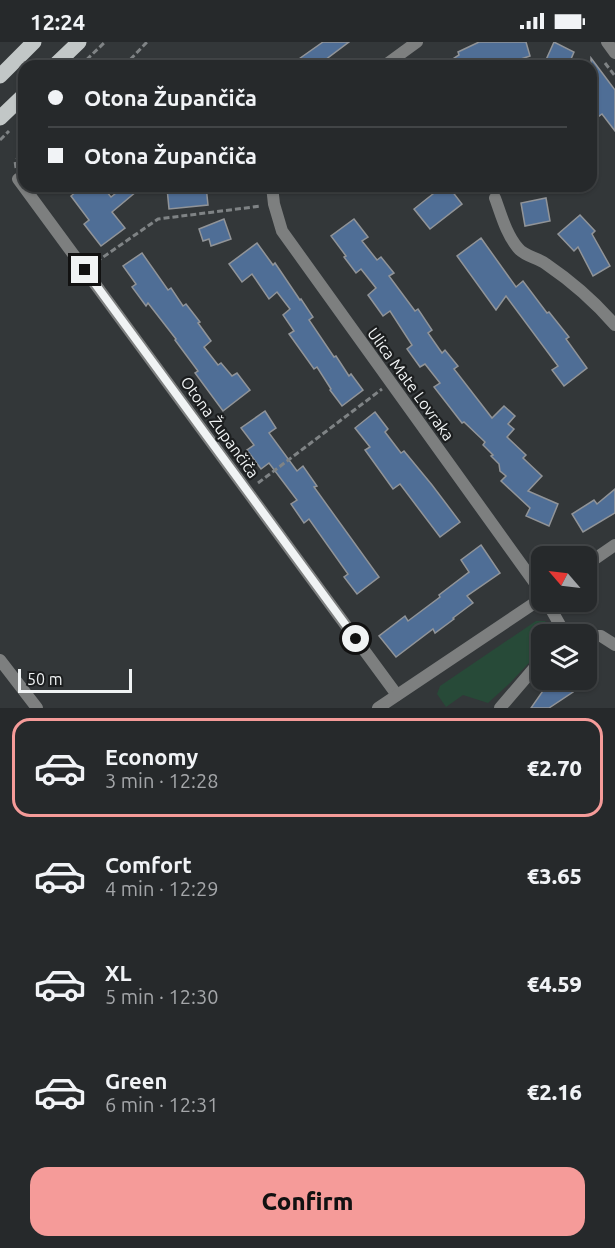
<!DOCTYPE html>
<html lang="en">
<head>
<meta charset="utf-8">
<style>
  :root { --surface:#26292b; --page:#2e3133; --text:#f1f3f6; --muted:#a4a6a9; --line:#424547; --accent:#f59b99 }
  body { margin:0; font-family:Ubuntu,sans-serif; background:var(--page); color:var(--text); height:100vh; display:flex; flex-direction:column; font-size:22px; white-space:nowrap }
  * { box-sizing:border-box; margin:0 }
  p { font-size:20px; color:var(--muted) }
  .icon { flex:none; width:33px; height:33px; fill:none; stroke:currentColor; stroke-width:2; stroke-linecap:round; stroke-linejoin:round }
  .map { position:relative; height:666px; overflow:hidden }
  .sheet { display:flex; flex-direction:column; background:var(--surface); flex:1 }
  .sheet>* { flex:none }
  .top-card { position:absolute; left:18px; top:18px; width:579px; height:132px; border-radius:18px; box-shadow:0 2px 4px #0004,0 0 0 2px var(--line); display:grid; align-content:center; height:132px; padding:0 30px; background:var(--surface) }
  .needle { width:39px; rotate:298deg }
  .buttons { position:absolute; left:531px; top:504px; display:grid; gap:12px }
  .buttons a { display:grid; place-items:center; width:66px; height:66px; border-radius:12px; background:var(--surface); box-shadow:0 2px 4px #0004,0 0 0 2px var(--line); font-size:30px }
  .scale { position:absolute; left:18px; bottom:15px; width:114px; box-sizing:border-box; padding-left:6px; border:3px solid #f0f3f4; border-top:0; font-size:16px; line-height:21px; white-space:nowrap; color:#f0f3f4; -webkit-text-stroke:4px #1c1e1f; paint-order:stroke }
  .end { position:absolute; width:27px; height:27px; margin:-14px; border:8px solid #f0f3f4; background:#111; box-shadow:0 0 0 3px #111 }
  .from { border-radius:50% }
  .top-card b { display:flex; align-items:center; gap:21px; height:57px; font-size:22px }
  .top-card b+b { border-top:2px solid var(--line) }
  .top-card i { width:15px; height:15px; background:var(--text) }
  ul { padding:10px 0 0; list-style:none }
  li { display:flex; align-items:center; gap:18px; height:99px; margin:0 12px 9px; padding:0 18px; border:3px solid transparent; border-radius:18px }
  li div { flex:1 }
  li b { display:block; font-size:22px }
  li em { font-style:normal; font-weight:800 }
  li.selected { border-color:var(--accent) }
  li>.icon { width:54px; height:54px; stroke-width:1.5 }
  .button { display:flex; gap:12px; margin-top:auto; padding:12px 30px }
  .button a { flex:1; height:69px; border-radius:18px; background:var(--accent); color:#111; font-size:24px; font-weight:800; line-height:69px; text-align:center }
  .status { display:flex; justify-content:space-between; align-items:center; height:42px; padding:0 30px; background:var(--surface); direction:ltr }
  .status svg { height:16px; fill:currentColor }
  .map>svg:first-child { display:block }
</style>
</head>
<body>
<div class="status"><b>12:24</b><svg viewBox="0 0 49 12"><path d="M0 12V9h3v3zM5 12V6h3v6zM10 12V3h3v9zM15 12V0h3v12zM26 1h20v11H26zM47 4h2v5h-2z"/></svg></div>
<div class="map">
<svg width="615" height="666" viewBox="0 0 615 666">
  <rect width="100%" height="100%" fill="#333739"/>
  <polygon fill="#274a38" points="536,579 545,579 550,585 552,592 542,592 541,608 510,641 488,661 463,653 446,665 437,652 440,644"/>
  <g fill="#4f6e96" stroke="#919498" stroke-width="1.5">
    <polygon points="323,0 349,0 317,24 289,24"/>
    <polygon points="479,0 526,0 530,14 515,19 517,24 442,24 459,13 458,10"/>
    <polygon points="554,0 574,10 568,24 555,24 545,20"/>
    <polygon points="591,16 615,48 615,89 602,72 591,80"/>
    <polygon points="83,144 102,144 111,155 125,144 143,144 112,170 125,186 101,204 84,182 89,178 71,154"/>
    <polygon points="190,144 206,144 208,163 169,167 167,146"/>
    <polygon points="443,144 448,144 462,162 430,187 414,167"/>
    <polygon points="546,156 550,179 525,184 521,161"/>
    <polygon points="580,173 595,189 592,192 610,224 593,234 578,205 574,209 558,192"/>
    <polygon points="224,177 231,197 211,204 209,197 203,199 199,187"/>
    <polygon points="354,177 368,195 362,199 377,218 381,215 394,231 389,234 415,269 418,267 432,288 428,291 442,311 445,308 458,324 454,327 492,376 504,364 515,374 508,382 514,387 507,395 526,413 523,416 542,434 528,449 558,462 549,484 526,474 530,466 501,439 506,434 500,429 499,422 491,414 493,413 483,403 485,400 464,380 462,381 434,345 440,341 425,322 420,325 407,307 412,303 390,269 383,274 368,253 376,246 361,227 356,231 344,215 346,214 331,194"/>
    <polygon points="481,196 516,245 523,239 547,271 549,270 569,295 566,297 587,326 564,344 552,328 558,324 506,254 496,268 457,214"/>
    <polygon points="257,201 273,223 275,221 300,258 301,257 313,275 309,278 334,315 336,314 349,334 351,332 363,348 342,364 330,348 331,347 317,325 314,327 289,292 294,289 283,273 290,267 277,250 269,257 252,232 242,240 229,222"/>
    <polygon points="142,211 168,248 171,246 183,264 186,262 200,280 198,281 211,299 204,305 218,323 221,321 232,334 237,331 250,348 223,369 195,331 198,329 175,298 176,297 148,261 146,264 132,245 136,242 123,224"/>
    <polygon points="265,369 276,386 269,391 297,429 303,424 317,444 314,445 379,535 357,552 344,535 348,532 309,477 304,481 291,462 297,458 269,421 261,427 247,408 254,403 241,386"/>
    <polygon points="375,370 388,387 385,390 401,411 404,409 432,443 460,480 440,495 400,442 393,447 365,408 370,405 355,386"/>
    <polygon points="615,447 615,471 583,490 572,472 594,458 597,462"/>
    <polygon points="481,503 500,531 467,554 473,561 453,576 454,577 435,591 433,587 396,615 379,594 405,574 408,579 440,555 439,553 469,530 461,518"/>
    <polygon points="555,638 565,638 573,650 549,666 531,666 547,643"/>
  </g>
  <g fill="none" stroke-linecap="round" stroke-linejoin="round">
    <g stroke="#7f8385" stroke-width="3" stroke-dasharray="6 3" stroke-linecap="butt">
      <polyline points="605,21 615,34"/>
      <polyline points="80,24 105,0"/>
      <polyline points="124,24 147,0"/>
      <polyline points="0,98 9,89"/>
      <polyline points="16,126 15,119 24,111"/>
      <polyline points="96,220 158,177 261,164"/>
      <polyline points="258,441 382,347"/>
    </g>
    <g stroke="#7d7f7f" stroke-width="12">
      <polyline points="384,24 417,0"/>
      <polyline points="18,137 397,653"/>
      <polyline points="272,144 274,162 282,189 542,551"/>
      <path d="M 495,156 C 501,172 506,192 518,206 C 525,215 537,215 546,222 C 571,239 595,260 615,283"/>
      <polyline points="586,523 615,503"/>
      <polyline points="547,560 565,592"/>
      <polyline points="586,594 601,594 615,603"/>
      <polyline points="0,618 37,666"/>
      <polyline points="378,666 542,556"/>
      <polyline points="500,666 542,617"/>
    </g>
    <polyline stroke="#7d7f7f" stroke-width="12" points="607,0 615,11"/>
    <g stroke="#c2c7c7" stroke-width="15">
      <polyline points="54,24 79,0"/>
      <polyline points="0,34 34,0"/>
      <polyline points="0,76 24,53"/>
    </g>
  </g>
  <g fill="none" stroke-linecap="round" stroke-linejoin="round">
    <polyline stroke="#f0f3f4" stroke-width="8" points="85,228 356,597"/>
  </g>
  <g text-anchor="middle" stroke-width="4.5" stroke-linejoin="round" paint-order="stroke">
    <g font-size="16" fill="#f0f3f4" stroke="#1c1e1f">
      <text transform="translate(411 342) rotate(54)" y="6">Ulica Mate Lovraka</text>
      <text transform="translate(220 385) rotate(54)" y="6">Otona Župančiča</text>
    </g>
  </g>
</svg>
<div class="buttons">
<a><svg class="needle" viewBox="-14 -14 28 28"><path d="M0-13l5 13h-10z" fill="#e53935"/><path d="M0 13l5-13h-10z" fill="#a4a6a9"/></svg></a>
<a><svg class="icon" aria-label="layers" viewBox="0 0 24 24"><path d="M12 4l9 5-9 5-9-5zM3 14l9 5 9-5"/></svg></a>
</div>
<div class="scale">50 m</div>
<i class="end from" style="left:356px;top:597px"></i>
<i class="end" style="left:85px;top:228px"></i>
<div class="top-card">
<b><i class="from"></i>Otona Župančiča</b>
<b><i></i>Otona Župančiča</b>
</div>
</div>
<section class="sheet">
<ul>
<li class="selected"><svg class="icon" aria-label="car" viewBox="0 0 24 24"><path d="M5 17H2v-5l4-1 3-4h7l3 4 3 1v5h-3M9 17h6M6 11h13"/><circle cx="7" cy="17" r="2"/><circle cx="17" cy="17" r="2"/></svg><div><b>Economy</b><p>3 min · 12:28</p></div><em>€2.70</em></li>
<li><svg class="icon" aria-label="car" viewBox="0 0 24 24"><path d="M5 17H2v-5l4-1 3-4h7l3 4 3 1v5h-3M9 17h6M6 11h13"/><circle cx="7" cy="17" r="2"/><circle cx="17" cy="17" r="2"/></svg><div><b>Comfort</b><p>4 min · 12:29</p></div><em>€3.65</em></li>
<li><svg class="icon" aria-label="car" viewBox="0 0 24 24"><path d="M5 17H2v-5l4-1 3-4h7l3 4 3 1v5h-3M9 17h6M6 11h13"/><circle cx="7" cy="17" r="2"/><circle cx="17" cy="17" r="2"/></svg><div><b>XL</b><p>5 min · 12:30</p></div><em>€4.59</em></li>
<li><svg class="icon" aria-label="car" viewBox="0 0 24 24"><path d="M5 17H2v-5l4-1 3-4h7l3 4 3 1v5h-3M9 17h6M6 11h13"/><circle cx="7" cy="17" r="2"/><circle cx="17" cy="17" r="2"/></svg><div><b>Green</b><p>6 min · 12:31</p></div><em>€2.16</em></li>
</ul>
<div class="button"><a>Confirm</a></div>
</section>
</body>
</html>
